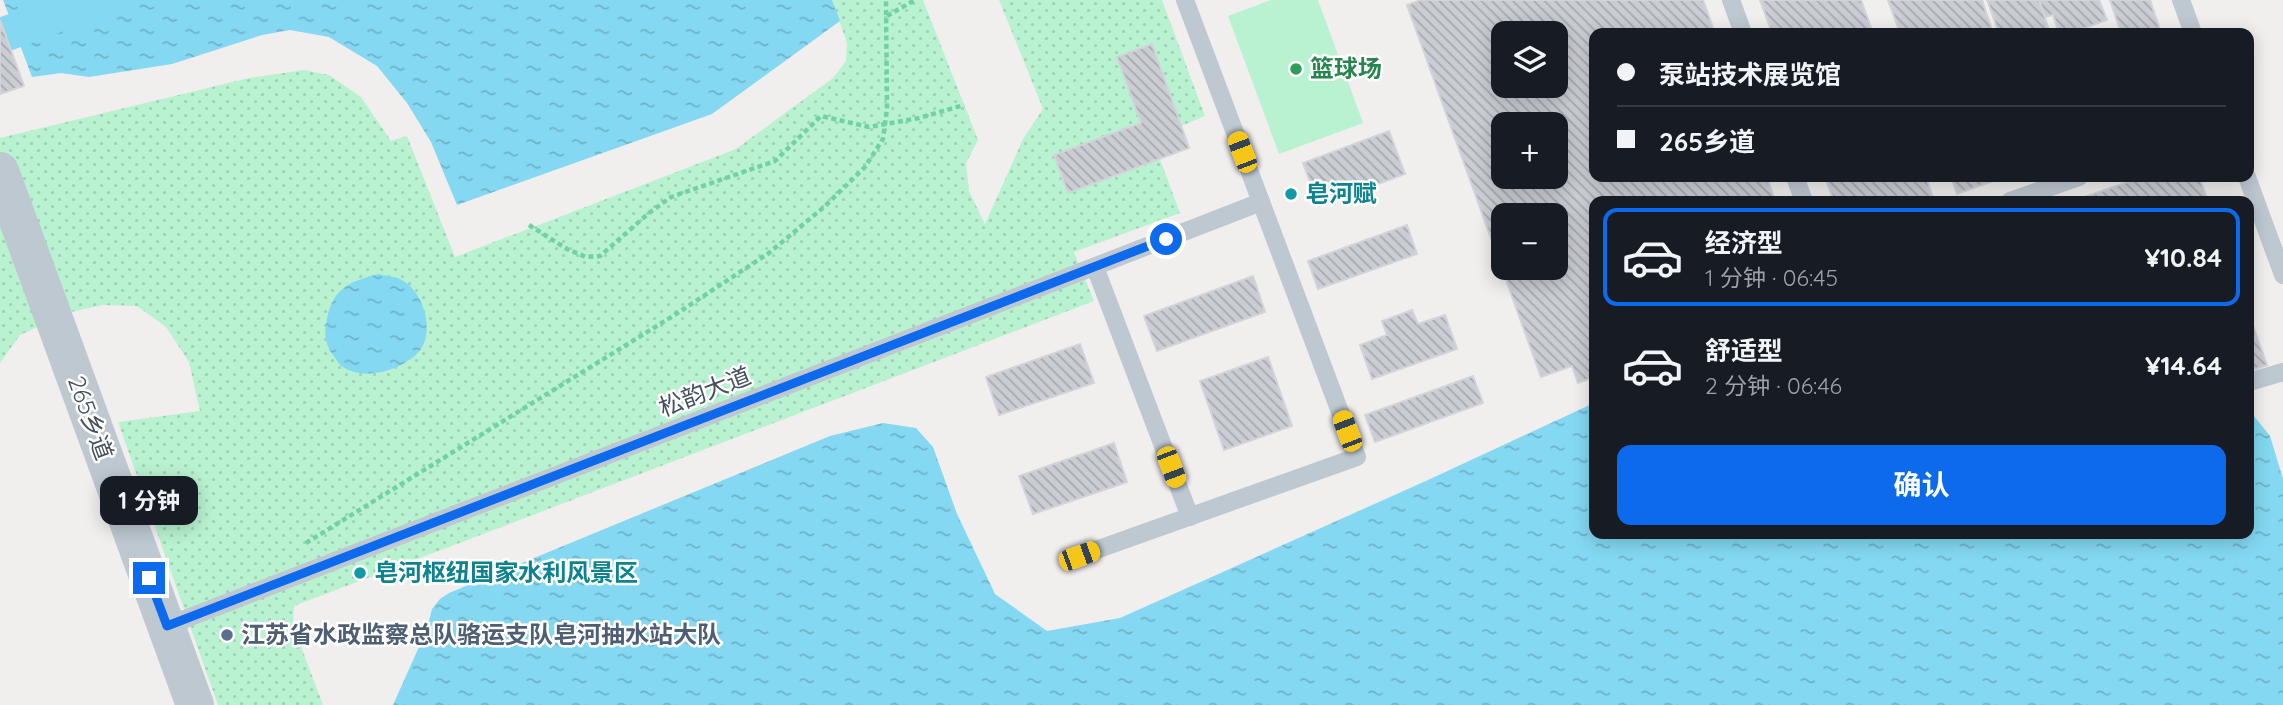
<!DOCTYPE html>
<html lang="zh">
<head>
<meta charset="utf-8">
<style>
  :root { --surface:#171b24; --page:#242831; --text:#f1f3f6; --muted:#9ea1a6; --line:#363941; --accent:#0d6aec }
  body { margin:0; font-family:Quicksand,"Noto Sans SC",sans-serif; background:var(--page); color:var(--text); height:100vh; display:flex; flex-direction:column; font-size:26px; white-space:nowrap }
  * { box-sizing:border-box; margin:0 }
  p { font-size:23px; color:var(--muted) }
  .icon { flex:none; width:38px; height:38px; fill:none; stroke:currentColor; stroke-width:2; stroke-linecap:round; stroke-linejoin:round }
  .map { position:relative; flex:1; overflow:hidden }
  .panel { position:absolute; left:1589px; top:196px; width:665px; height:343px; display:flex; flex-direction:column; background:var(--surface); border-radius:14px; box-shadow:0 4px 18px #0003 }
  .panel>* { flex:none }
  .top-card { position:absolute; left:1589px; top:28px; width:665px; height:154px; border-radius:14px; box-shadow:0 4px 18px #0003; display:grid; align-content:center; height:154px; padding:0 28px; background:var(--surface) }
  .buttons { position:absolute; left:1491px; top:21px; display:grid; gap:14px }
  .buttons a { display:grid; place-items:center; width:77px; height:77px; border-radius:14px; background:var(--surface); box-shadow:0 4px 18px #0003; font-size:35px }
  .end { position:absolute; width:32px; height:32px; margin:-16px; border:9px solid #0d6aec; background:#fff; box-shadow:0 0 0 4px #fff }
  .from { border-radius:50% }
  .bubble { position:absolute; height:49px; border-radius:14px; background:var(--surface); box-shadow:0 4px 18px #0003; font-size:23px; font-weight:700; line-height:49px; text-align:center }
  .car { position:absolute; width:21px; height:42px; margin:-21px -10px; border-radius:9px; box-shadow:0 0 5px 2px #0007; background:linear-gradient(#f5c518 24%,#345 0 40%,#f5c518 0 76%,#345 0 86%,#f5c518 0) }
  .top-card b { display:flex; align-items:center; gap:24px; height:66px; font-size:26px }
  .top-card b+b { border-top:2px solid var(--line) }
  .top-card i { width:18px; height:18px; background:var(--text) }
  ul { padding:12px 0 0; list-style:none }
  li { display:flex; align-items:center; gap:21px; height:98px; margin:0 14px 10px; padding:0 14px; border:4px solid transparent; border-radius:14px }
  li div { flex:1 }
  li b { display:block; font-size:26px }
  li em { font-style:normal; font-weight:700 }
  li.selected { border-color:var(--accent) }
  li>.icon { width:63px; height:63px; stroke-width:1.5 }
  .action { display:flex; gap:14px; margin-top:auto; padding:14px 28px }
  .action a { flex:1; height:80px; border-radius:14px; background:var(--accent); color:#fff; font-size:28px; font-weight:700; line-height:80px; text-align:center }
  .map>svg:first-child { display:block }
</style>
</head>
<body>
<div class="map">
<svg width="2283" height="705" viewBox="0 0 2283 705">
  <defs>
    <pattern id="grass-dots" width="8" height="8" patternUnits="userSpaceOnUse" patternTransform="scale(1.75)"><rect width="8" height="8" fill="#b9f2d1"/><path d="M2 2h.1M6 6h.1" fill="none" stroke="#a0d1b6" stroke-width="1.8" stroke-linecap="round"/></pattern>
    <pattern id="water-ripples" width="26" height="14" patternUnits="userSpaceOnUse" patternTransform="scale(1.75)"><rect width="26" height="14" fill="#84d8f2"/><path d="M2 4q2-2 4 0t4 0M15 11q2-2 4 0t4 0" fill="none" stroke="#6eb2c7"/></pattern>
    <pattern id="building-back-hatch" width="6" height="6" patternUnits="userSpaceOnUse" patternTransform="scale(1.75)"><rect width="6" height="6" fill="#cacdd3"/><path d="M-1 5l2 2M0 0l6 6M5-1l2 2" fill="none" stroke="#a6a9ae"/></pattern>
  </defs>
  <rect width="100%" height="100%" fill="#f1eeee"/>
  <polygon fill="url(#grass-dots)" points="832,0 923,0 978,140 966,163 969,191 985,224 1023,139 1043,109 999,0 1162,0 1205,116 1152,138 1180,213 1074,252 1094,301 294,606 293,625 323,705 218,705 118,422 200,411 189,362 166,327 137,306 103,305 71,312 20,335 0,363 0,138 249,78 304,70 329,75 361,97 391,141 407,136 455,257 736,149 833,78 846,61 847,43"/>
  <polygon fill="#b9f2d1" points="1271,0 1318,0 1363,123 1279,154 1228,16"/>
  <g fill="url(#water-ripples)">
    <polygon points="3,0 832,0 840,21 712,114 457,205 431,142 407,103 377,66 329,37 290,30 262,35 172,64 89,77 61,73 32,77"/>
    <path d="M 379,274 C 385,276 394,276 400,279 C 422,289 435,328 421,349 C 406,369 365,382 343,367 C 339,365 336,359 333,355 C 326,346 324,335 326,325 C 331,290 346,282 379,274 Z"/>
    <polygon points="1594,403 1594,534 2249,534 2249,413 2254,416 2270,436 2283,479 2283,705 393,705 427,629 432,609 440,599 449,593 830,436 883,423 916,428 933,447 957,514 995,594 1047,631 1120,618 1428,480"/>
  </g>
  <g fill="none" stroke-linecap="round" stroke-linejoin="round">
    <polyline stroke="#84d8f2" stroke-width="35" points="0,36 97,0"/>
  </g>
  <g fill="url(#building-back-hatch)" stroke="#d2d4da" stroke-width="2" fill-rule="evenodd">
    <path d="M 1421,0 L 1703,0 L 1715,33 L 1594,33 L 1594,177 L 1767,177 L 1775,201 L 1594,201 L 1594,377 L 1578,383 L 1572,366 L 1541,377 L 1407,5 ZM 1503,33 L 1556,33 L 1556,86 L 1503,86 ZM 1503,124 L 1556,124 L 1556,177 L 1503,177 ZM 1503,215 L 1556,215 L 1556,268 L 1503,268 Z"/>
    <polygon points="1760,0 1861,0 1873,33 1772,33"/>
    <polygon points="1888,0 1982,0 1993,33 1900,33"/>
    <polygon points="1987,0 2039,0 2050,33 1999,33"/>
    <polygon points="2039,0 2099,0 2107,20 2071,33 2059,33 2053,15 2045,17"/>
    <polygon points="2110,0 2150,0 2161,33 2121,33"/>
    <polygon points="0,20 24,86 0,94"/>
    <polygon points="1152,44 1189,148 1068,193 1054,155 1141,123 1117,57"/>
    <polygon points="1389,131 1405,174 1319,206 1303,163"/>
    <polygon points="1825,177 1926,177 1934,201 1834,201"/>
    <polygon points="1951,177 2004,177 1957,194"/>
    <polygon points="2142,177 2199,177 2208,201 2073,201"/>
    <polygon points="1407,225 1417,254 1318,289 1308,261"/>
    <polygon points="1253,276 1265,312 1157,351 1144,316"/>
    <polygon points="1412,310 1418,324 1445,315 1457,349 1372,379 1360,345 1387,335 1382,321"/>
    <polygon points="2249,314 2267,365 2249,371"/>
    <polygon points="1080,344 1094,383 999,415 986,377"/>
    <polygon points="1268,357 1292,426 1224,450 1200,381"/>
    <polygon points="1473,376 1483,403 1375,442 1365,415"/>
    <polygon points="1114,443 1127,482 1033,514 1019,476"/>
  </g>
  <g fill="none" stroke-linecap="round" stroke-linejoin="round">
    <g stroke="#6fd2a4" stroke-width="4.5" stroke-dasharray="5 3.5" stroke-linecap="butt">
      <polyline points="887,16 915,0"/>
      <polyline points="529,225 567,249 586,257 600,256 649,213 671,197 775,161 821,116 869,127 919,118 964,105"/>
      <polyline points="306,543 673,316 769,253 824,207 865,167 883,139 887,109 886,0"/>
    </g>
    <g stroke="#bec8d1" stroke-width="18">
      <polyline points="1731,0 1743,33"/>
      <polyline points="2181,0 2193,33"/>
      <polyline points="1795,177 1804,201"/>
      <polyline points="2247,177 2283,275"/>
      <polyline points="2010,201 2079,177"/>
      <polyline points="1095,267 1190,517"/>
      <polyline points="2249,382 2283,372"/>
      <polyline points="1079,556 1357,457 1185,0"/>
      <polyline points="167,626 1261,202"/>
    </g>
    <polyline stroke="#bec8d1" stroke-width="38" points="0,171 195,705"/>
  </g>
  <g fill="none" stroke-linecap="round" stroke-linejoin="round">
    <polyline stroke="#0d6aec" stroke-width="9" points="149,578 167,626 1166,239"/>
  </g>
  <circle fill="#2e9e5b" stroke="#fff" stroke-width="2.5" cx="1296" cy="69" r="7"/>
  <g fill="#0f9aa8" stroke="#fff" stroke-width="2.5">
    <circle cx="1291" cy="194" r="7"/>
    <circle cx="360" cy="573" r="7"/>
  </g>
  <circle fill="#5c6f8a" stroke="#fff" stroke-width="2.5" cx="227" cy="635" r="7"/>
  <g text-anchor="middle" stroke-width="5" stroke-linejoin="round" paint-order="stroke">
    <g font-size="24" font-weight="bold" fill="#27864d" stroke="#fff" text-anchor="start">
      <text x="1310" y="77">篮球场</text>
    </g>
    <g font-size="24" font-weight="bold" fill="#0d838f" stroke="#fff" text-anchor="start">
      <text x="1305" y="202">皂河赋</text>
      <text x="374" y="581">皂河枢纽国家水利风景区</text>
    </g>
    <g font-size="24" fill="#45515d" stroke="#fff">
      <text transform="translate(705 392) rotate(-21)" y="8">松韵大道</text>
      <text transform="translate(90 418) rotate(70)" y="8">265乡道</text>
    </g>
    <g font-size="24" font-weight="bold" fill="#4e5e75" stroke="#fff" text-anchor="start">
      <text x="241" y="643">江苏省水政监察总队骆运支队皂河抽水站大队</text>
    </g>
  </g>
</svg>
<div class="buttons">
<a><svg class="icon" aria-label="layers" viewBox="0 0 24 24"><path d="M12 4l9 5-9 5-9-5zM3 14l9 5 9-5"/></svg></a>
<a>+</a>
<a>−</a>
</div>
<i class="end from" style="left:1166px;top:239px"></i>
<i class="end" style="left:149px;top:578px"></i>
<div class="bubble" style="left:100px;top:476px;width:98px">1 分钟</div>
<i class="car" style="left:1242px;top:152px;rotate:339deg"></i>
<i class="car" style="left:1347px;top:431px;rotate:339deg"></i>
<i class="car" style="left:1171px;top:467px;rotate:159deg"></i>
<i class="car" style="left:1079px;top:556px;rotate:70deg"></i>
<div class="top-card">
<b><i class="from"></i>泵站技术展览馆</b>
<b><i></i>265乡道</b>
</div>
<section class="panel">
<ul>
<li class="selected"><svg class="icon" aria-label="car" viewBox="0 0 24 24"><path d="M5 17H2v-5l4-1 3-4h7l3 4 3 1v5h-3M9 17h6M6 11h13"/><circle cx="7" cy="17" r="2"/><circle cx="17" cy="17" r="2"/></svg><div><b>经济型</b><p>1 分钟 · 06:45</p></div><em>¥10.84</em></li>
<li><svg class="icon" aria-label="car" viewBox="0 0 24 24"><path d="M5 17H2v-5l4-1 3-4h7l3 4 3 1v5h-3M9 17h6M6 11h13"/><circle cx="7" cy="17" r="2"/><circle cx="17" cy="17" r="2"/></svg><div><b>舒适型</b><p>2 分钟 · 06:46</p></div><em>¥14.64</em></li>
</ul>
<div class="action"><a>确认</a></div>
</section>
</div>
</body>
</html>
